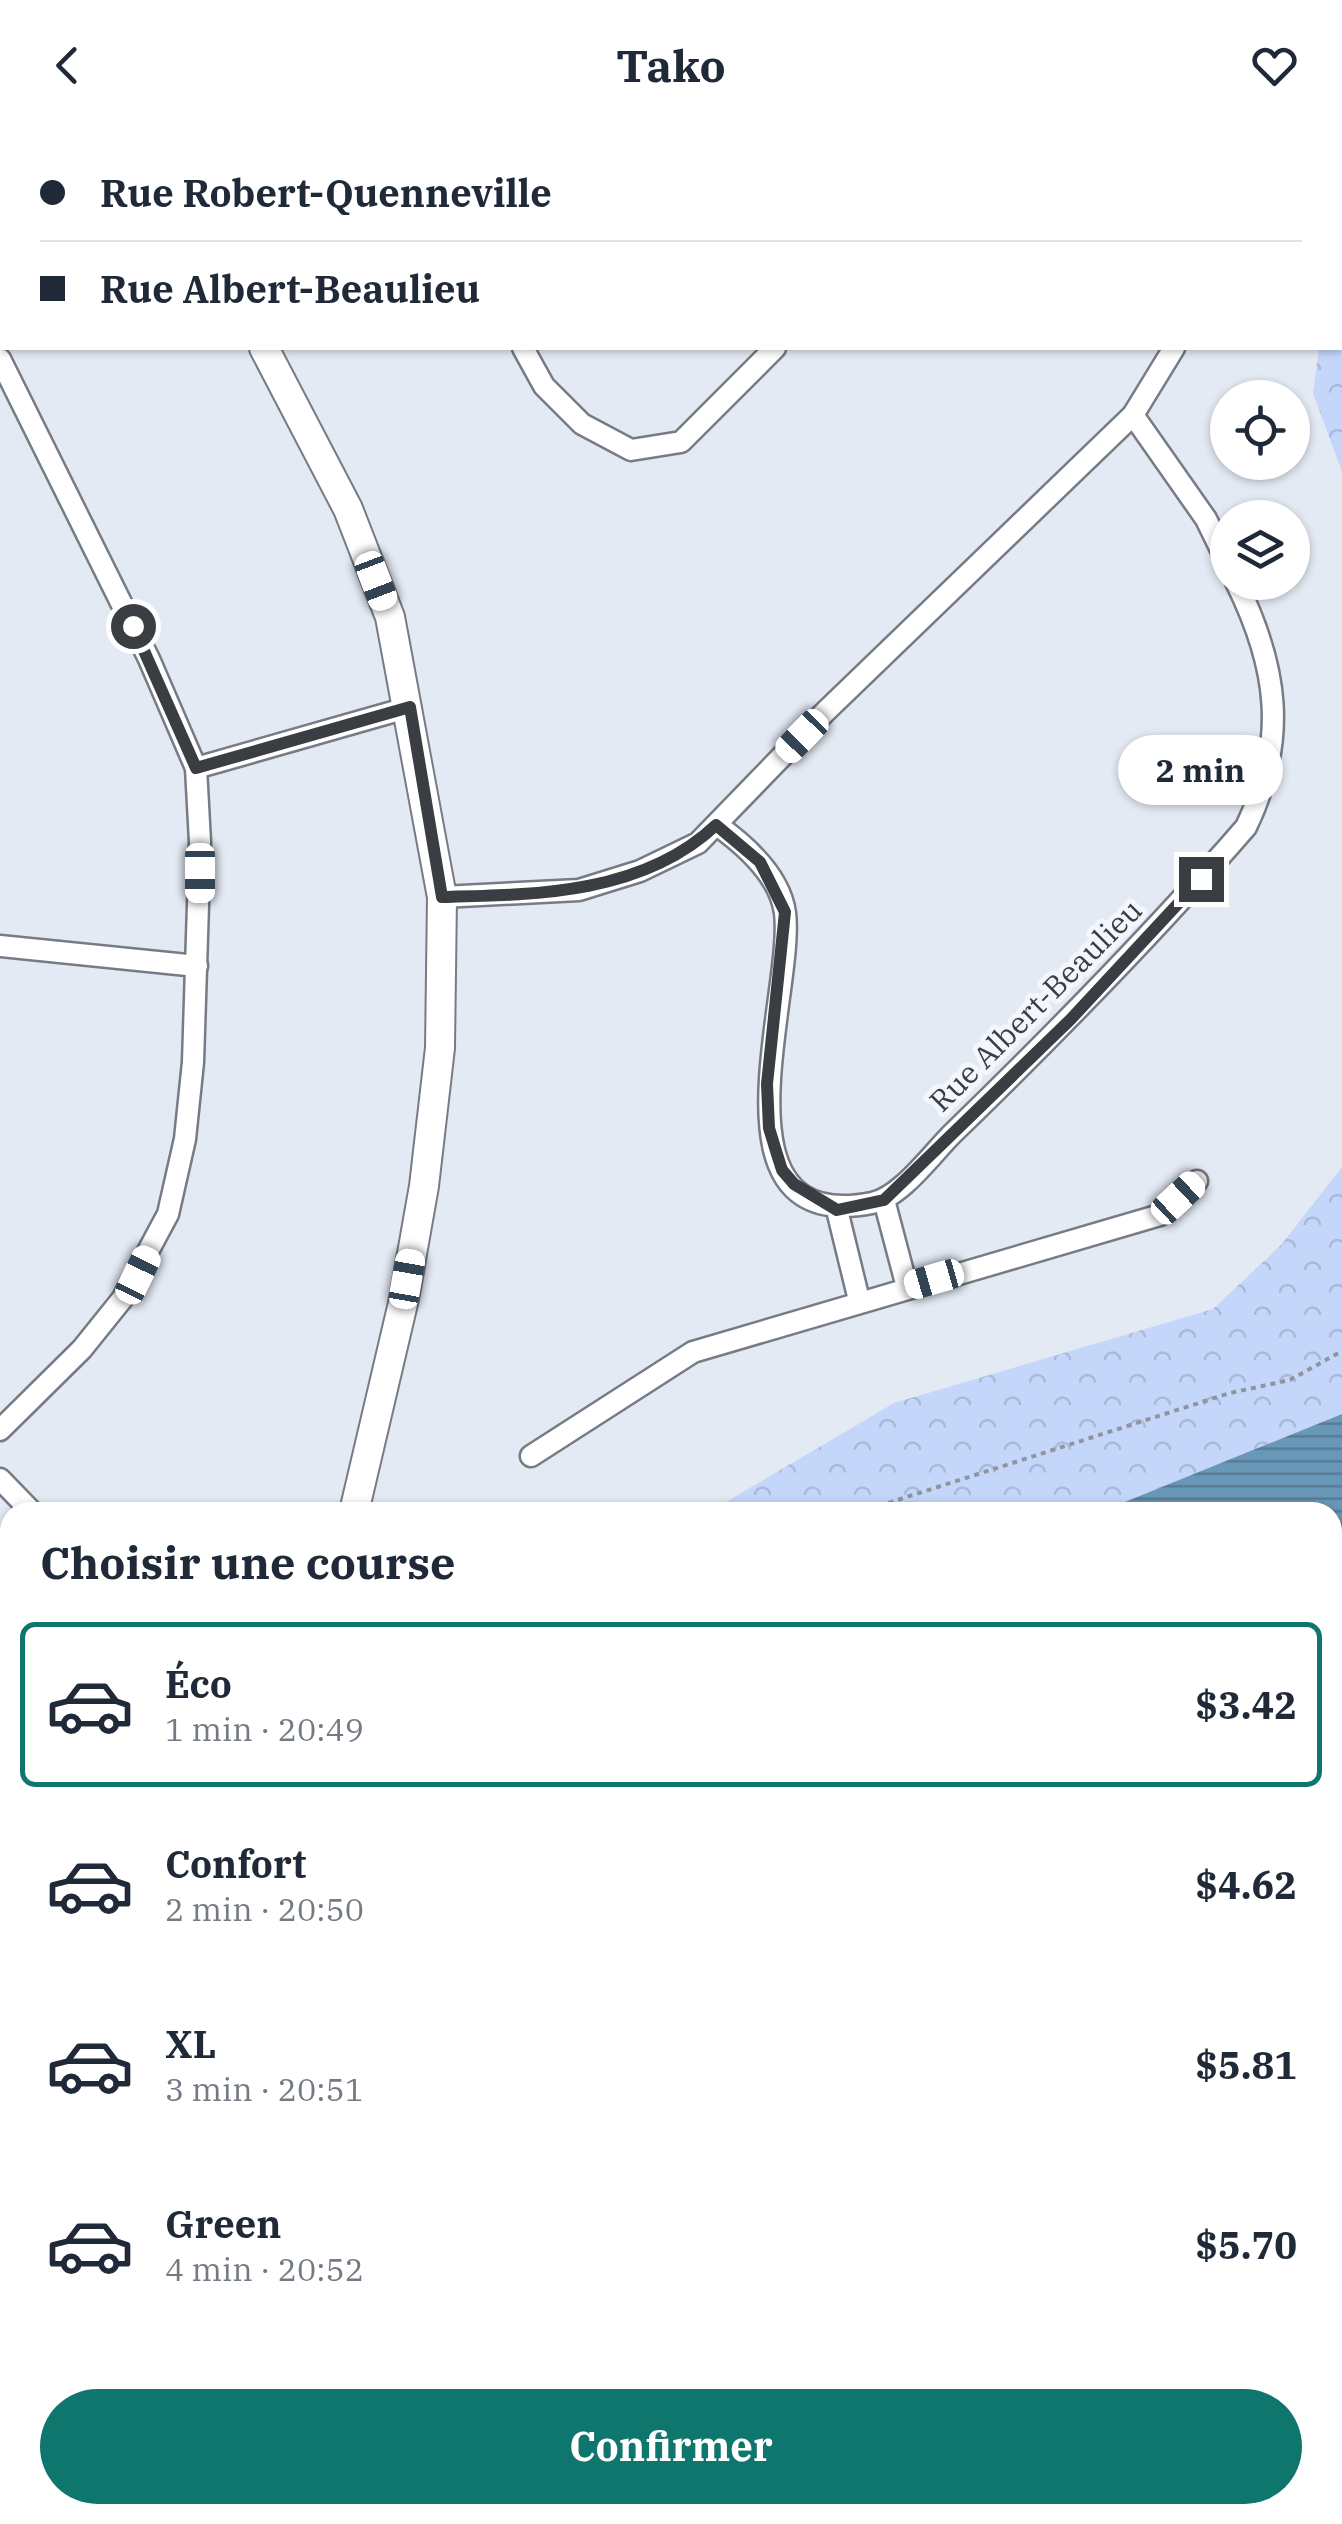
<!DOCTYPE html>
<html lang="fr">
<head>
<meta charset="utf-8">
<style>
  :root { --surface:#fff; --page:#f6f6f7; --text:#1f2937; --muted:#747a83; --line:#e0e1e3; --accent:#0f766e }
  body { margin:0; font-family:"IBM Plex Serif",serif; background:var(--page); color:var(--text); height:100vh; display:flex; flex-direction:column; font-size:38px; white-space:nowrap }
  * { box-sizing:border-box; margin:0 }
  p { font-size:32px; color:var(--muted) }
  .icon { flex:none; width:55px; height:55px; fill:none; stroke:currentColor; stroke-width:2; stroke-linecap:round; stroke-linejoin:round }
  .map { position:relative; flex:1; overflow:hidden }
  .side { position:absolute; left:0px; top:1372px; width:1342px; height:1022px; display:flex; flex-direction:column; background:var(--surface); border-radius:30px 30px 0 0; box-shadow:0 2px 8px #0004 }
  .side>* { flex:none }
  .guide { position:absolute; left:0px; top:0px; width:1342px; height:220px; box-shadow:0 2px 8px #0004; display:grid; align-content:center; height:220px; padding:0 40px; background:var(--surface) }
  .controls { position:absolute; left:1210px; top:250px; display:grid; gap:20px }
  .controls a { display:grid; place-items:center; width:100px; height:100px; border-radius:50%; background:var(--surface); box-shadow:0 2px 8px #0004; font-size:50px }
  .end { position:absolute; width:45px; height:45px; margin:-22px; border:12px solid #3a3d41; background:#fff; box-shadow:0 0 0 5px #fff }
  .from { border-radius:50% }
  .bubble { position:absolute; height:70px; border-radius:35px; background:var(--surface); box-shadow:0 2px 8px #0004; font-size:32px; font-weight:700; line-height:70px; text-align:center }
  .car { position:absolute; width:30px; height:60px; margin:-30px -15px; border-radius:12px; box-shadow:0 0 8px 2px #0007; background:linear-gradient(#fff 24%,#345 0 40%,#fff 0 76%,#345 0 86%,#fff 0) }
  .guide b { display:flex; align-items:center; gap:35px; height:95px; font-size:38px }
  .guide b+b { border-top:2px solid var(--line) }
  .guide i { width:25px; height:25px; background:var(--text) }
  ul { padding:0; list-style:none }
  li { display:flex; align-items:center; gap:30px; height:165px; margin:0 20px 15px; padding:0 20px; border:5px solid transparent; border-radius:15px }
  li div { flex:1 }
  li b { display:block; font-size:38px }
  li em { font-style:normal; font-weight:700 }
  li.selected { border-color:var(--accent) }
  li>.icon { width:90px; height:90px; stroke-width:1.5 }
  h2 { padding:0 40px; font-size:45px; line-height:120px }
  .action { display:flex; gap:20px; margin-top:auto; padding:20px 40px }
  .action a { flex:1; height:115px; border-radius:60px; background:var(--accent); color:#fff; font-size:40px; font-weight:700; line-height:115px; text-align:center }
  header { display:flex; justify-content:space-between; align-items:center; height:130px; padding:0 40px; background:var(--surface); font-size:45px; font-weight:700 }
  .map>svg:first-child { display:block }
</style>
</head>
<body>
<header><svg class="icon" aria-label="back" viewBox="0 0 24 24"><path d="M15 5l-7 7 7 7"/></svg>Tako<svg class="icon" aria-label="heart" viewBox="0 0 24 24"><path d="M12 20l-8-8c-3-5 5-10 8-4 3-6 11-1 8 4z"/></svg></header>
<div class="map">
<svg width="1342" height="2394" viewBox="0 0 1342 2394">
  <defs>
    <pattern id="forest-crowns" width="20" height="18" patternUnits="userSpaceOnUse" patternTransform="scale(2.5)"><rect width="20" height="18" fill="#c4d7fb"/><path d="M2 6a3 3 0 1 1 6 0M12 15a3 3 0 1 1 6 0" fill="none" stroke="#a9b9d8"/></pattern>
    <pattern id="water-rules" width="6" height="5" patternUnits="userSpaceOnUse" patternTransform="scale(2.5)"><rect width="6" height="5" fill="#6997b7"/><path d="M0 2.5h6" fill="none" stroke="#577c96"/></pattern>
  </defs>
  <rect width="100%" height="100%" fill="#e4eaf4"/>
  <g fill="url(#forest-crowns)">
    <polygon points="1325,0 1342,0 1342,342 1313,263 1319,218 1340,218 1340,2"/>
    <polygon points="1342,1037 1342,1284 1100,1382 709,1382 894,1273 1213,1179 1281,1115"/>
    <polygon points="1342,1420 1342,1594 1333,1596 1333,1424"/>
    <polygon points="10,1863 10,2180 0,2182 0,1875"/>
    <polygon points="182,2385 475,2385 476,2394 184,2394"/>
    <rect x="579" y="2385" width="130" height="9"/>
  </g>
  <g fill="url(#water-rules)">
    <polygon points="1342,1284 1342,1430 1333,1432 1332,1382 1100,1382"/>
    <polygon points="475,2385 574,2385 576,2394 476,2394"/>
  </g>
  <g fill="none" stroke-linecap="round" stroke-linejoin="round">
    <defs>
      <g id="street">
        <polyline points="749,0 756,2"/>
        <polyline points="1173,0 1176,2"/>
        <polyline points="455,2 455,0"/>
        <polyline points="989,2 992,0"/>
        <polyline points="523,218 544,256 582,294 631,320 681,312 775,218"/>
        <polyline points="0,229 149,529 196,638 200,712 193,932 185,1009 168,1084 123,1168 82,1219 0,1300"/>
        <polyline points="1133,285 1206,389 1228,434"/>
        <polyline points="196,638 410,577"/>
        <path d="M 717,695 C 745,715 780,746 785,783 C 795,862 704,1106 872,1073 C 901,1067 931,1025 952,1004 C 1054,905 1153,804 1246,697 C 1288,610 1278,537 1236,452"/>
        <polyline points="442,767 579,760 640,741 698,713 825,582 1133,285 1174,218"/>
        <polyline points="0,816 197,836"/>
        <polyline points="884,1070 907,1157"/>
        <polyline points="837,1080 859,1170"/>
        <polyline points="531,1326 693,1222 1160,1085 1197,1051"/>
        <polyline points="0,1349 32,1382"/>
        <polyline points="0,1705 10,1694"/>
        <polyline points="268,2394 314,2385"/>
      </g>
      <g id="secondary">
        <polyline points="150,0 151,2"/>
        <polyline points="264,218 348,379 390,487 442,767 440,918 424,1056 404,1169 354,1382"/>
        <polyline points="357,2385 359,2394"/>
      </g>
    </defs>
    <use href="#street" stroke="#767b85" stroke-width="25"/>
    <use href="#secondary" stroke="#767b85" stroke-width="32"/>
    <g stroke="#90959c" stroke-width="4" stroke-dasharray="5 5" stroke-linecap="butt">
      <polyline points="860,1382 1230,1263 1290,1250 1342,1221"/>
      <polyline points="225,2394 238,2385"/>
    </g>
    <use href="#street" stroke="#fff" stroke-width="20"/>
    <use href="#secondary" stroke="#fff" stroke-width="28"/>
  </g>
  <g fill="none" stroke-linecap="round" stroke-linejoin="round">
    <path stroke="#3a3d41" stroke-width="12" d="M 133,496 L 196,638 L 410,577 L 442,767 C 536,765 643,764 716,695 L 760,732 L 785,782 L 767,954 L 769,998 L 776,1021 L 782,1040 L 794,1054 L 837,1080 L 884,1070 L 1070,890 L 1201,749"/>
  </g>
  <g text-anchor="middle" stroke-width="10" stroke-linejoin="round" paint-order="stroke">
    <g font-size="30" fill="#3a3d41" stroke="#f3f7fd">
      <text transform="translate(1036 876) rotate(-45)" y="10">Rue Albert-Beaulieu</text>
    </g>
  </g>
</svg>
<div class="controls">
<a><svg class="icon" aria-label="locate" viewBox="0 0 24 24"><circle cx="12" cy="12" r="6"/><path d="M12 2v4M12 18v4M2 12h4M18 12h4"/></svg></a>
<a><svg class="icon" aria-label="layers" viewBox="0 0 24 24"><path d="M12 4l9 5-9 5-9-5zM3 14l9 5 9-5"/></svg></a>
</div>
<i class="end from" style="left:133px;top:496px"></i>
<i class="end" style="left:1201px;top:749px"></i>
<div class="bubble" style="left:1118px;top:605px;width:165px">2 min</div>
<i class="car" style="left:376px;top:451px;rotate:159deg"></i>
<i class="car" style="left:802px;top:606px;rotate:224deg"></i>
<i class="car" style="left:200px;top:743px;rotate:180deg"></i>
<i class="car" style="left:1178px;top:1068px;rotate:47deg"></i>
<i class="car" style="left:138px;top:1145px;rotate:26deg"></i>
<i class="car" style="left:407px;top:1149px;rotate:10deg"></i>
<i class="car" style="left:934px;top:1149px;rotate:254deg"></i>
<div class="guide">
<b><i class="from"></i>Rue Robert-Quenneville</b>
<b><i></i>Rue Albert-Beaulieu</b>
</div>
<section class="side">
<h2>Choisir une course</h2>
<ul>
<li class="selected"><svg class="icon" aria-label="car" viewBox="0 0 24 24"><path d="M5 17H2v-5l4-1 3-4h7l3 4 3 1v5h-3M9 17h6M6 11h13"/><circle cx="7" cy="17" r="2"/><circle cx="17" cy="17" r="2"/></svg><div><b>Éco</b><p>1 min · 20:49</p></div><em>$3.42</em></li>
<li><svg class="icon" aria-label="car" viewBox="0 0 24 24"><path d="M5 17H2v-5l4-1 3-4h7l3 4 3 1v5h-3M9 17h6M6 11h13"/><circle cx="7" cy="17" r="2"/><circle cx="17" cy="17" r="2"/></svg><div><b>Confort</b><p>2 min · 20:50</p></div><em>$4.62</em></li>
<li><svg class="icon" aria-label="car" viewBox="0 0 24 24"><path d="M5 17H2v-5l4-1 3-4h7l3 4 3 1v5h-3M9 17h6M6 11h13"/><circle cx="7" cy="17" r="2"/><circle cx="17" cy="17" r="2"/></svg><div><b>XL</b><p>3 min · 20:51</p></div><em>$5.81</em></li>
<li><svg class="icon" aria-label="car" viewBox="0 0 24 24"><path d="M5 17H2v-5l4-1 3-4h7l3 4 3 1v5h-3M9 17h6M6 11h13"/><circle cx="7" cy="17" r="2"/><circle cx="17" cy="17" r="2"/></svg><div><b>Green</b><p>4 min · 20:52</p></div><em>$5.70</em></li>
</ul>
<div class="action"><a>Confirmer</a></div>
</section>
</div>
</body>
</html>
